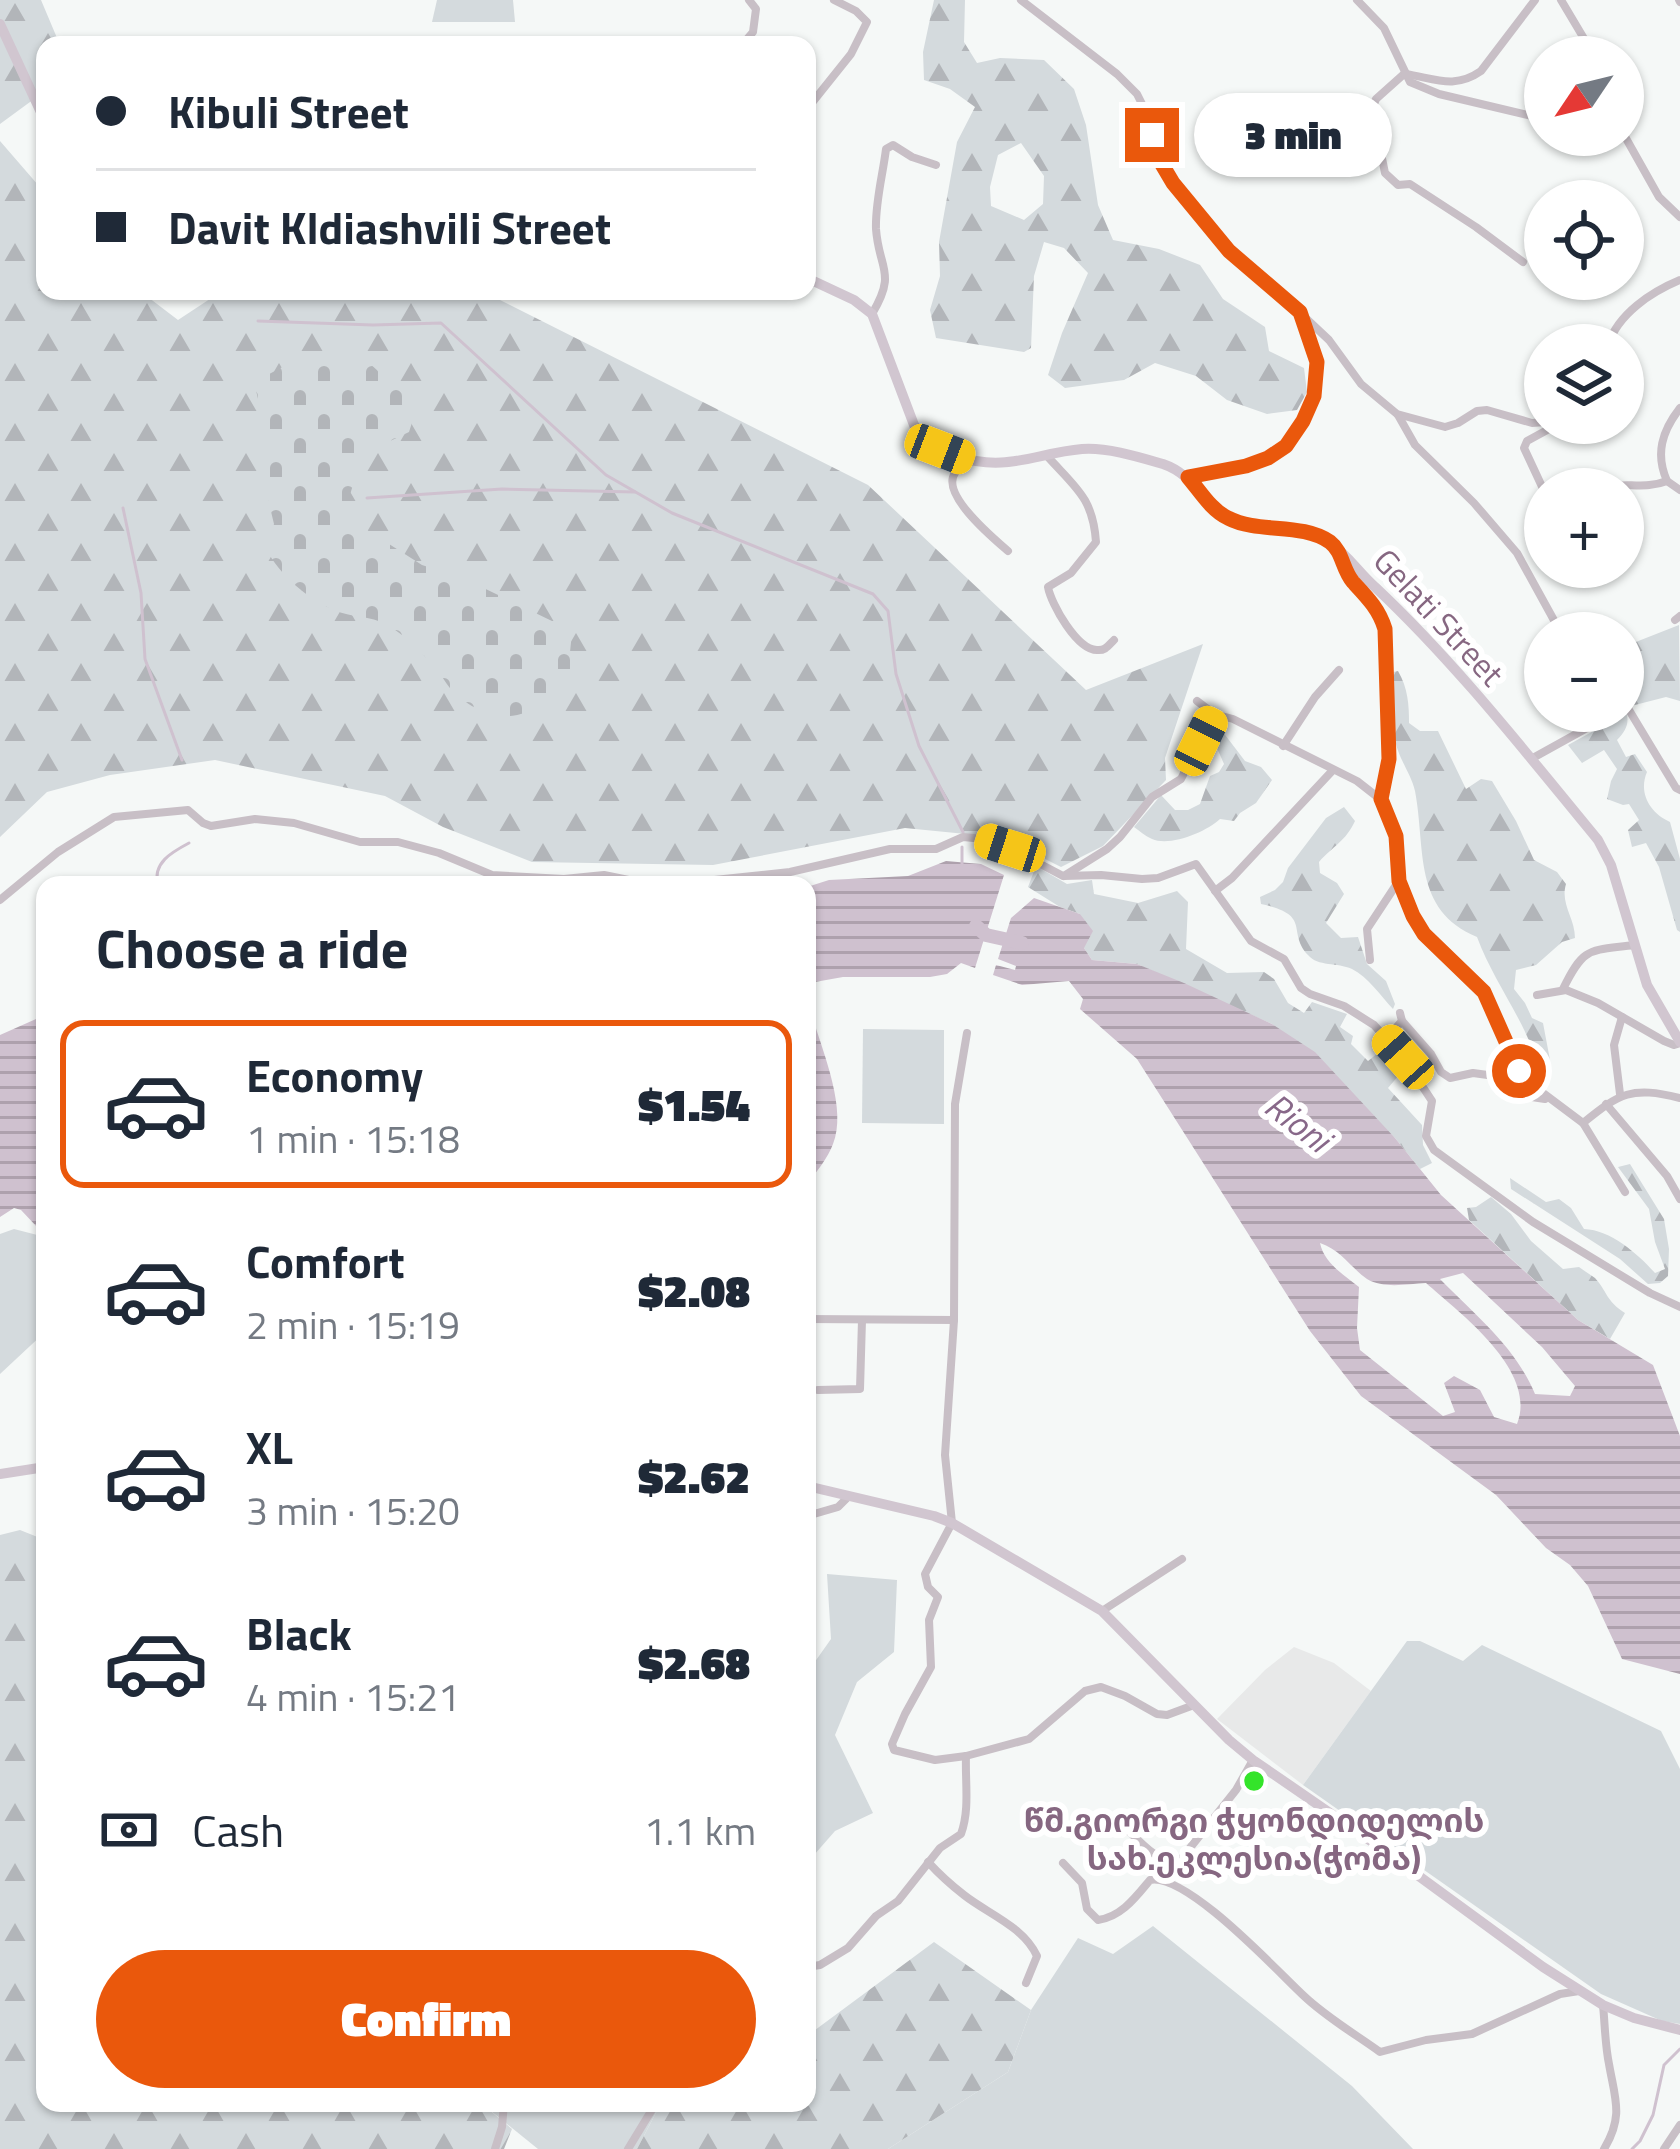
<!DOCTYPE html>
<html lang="en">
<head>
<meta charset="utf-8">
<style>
  :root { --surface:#fff; --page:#f2f2f3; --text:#1f2937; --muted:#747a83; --line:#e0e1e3; --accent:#ea580c }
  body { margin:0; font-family:"Titillium Web","Noto Sans Georgian",sans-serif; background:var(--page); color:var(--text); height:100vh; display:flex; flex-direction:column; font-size:45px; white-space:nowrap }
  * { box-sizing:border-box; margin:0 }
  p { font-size:39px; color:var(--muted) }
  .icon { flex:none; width:66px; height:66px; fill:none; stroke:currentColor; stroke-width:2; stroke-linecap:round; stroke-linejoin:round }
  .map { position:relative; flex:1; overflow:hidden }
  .drawer { position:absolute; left:36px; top:876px; width:780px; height:1236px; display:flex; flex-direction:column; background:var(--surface); border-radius:24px; box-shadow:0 3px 9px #0004 }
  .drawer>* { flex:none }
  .hud { position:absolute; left:36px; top:36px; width:780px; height:264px; border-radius:24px; box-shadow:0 3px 9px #0004; display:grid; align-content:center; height:264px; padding:0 60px; background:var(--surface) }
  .needle { width:78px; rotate:235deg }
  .fabs { position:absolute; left:1524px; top:36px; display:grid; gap:24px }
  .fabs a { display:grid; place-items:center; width:120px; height:120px; border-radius:50%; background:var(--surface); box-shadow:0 3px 9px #0004; font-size:60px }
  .end { position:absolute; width:54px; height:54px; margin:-27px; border:15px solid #ea580c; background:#fff; box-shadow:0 0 0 6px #fff }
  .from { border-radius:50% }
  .bubble { position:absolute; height:84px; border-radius:42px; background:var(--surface); box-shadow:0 3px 9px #0004; font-size:39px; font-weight:800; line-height:84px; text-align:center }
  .car { position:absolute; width:36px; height:72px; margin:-36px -18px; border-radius:15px; box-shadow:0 0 9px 3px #0007; background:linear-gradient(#f5c518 24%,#345 0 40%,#f5c518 0 76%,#345 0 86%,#f5c518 0) }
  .hud b { display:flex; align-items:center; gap:42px; height:114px; font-size:45px }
  .hud b+b { border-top:3px solid var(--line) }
  .hud i { width:30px; height:30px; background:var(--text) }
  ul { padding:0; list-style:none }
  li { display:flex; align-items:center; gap:36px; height:168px; margin:0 24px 18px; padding:0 36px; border:6px solid transparent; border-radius:24px }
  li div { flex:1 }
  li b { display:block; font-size:45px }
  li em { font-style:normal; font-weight:800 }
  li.current { border-color:var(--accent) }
  li>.icon { width:108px; height:108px; stroke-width:1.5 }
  h2 { padding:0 60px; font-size:54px; line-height:144px }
  .pay { display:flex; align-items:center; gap:30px; height:132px; padding:0 60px; font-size:45px }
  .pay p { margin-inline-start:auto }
  .cta { display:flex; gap:24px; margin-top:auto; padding:24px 60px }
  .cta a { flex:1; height:138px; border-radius:72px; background:var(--accent); color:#fff; font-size:48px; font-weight:800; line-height:138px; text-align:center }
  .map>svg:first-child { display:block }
</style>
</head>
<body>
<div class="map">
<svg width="1680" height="2149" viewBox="0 0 1680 2149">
  <defs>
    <pattern id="forest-firs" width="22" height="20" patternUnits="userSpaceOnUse" patternTransform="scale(3)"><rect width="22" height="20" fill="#d4dadd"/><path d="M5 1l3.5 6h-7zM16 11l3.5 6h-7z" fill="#b2b5b9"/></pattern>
    <pattern id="cemetery-stones" width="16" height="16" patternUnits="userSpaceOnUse" patternTransform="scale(3)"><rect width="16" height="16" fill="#d4dadd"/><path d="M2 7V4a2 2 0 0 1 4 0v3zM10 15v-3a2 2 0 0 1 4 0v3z" fill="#b2b5b9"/></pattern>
    <pattern id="water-rules" width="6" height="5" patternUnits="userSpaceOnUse" patternTransform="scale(3)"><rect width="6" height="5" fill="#cfc1cf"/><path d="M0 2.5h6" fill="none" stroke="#aea1ad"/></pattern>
  </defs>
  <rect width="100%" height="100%" fill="#f5f8f7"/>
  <polygon fill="#e8e9e9" points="1294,1647 1334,1663 1371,1691 1303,1785 1217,1719 1265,1670"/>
  <g fill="#d4dadd">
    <polygon points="437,0 513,0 515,22 432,22"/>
    <polygon points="863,1029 944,1030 944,1124 862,1123"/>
    <polygon points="14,1229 45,1237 45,1332 0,1374 0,1234"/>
    <polygon points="827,1574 897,1580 894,1652 857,1682 835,1735 873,1813 835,1831 807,1863 807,1805 813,1799 807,1784 807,1673 831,1639"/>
    <polygon points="1407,1641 1420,1641 1463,1661 1482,1645 1661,1731 1680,1769 1680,2024 1662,2021 1601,1994 1303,1785"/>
    <polygon points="1153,1926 1352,2086 1413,2149 888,2149 1008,2072 1031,2010 1078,1938 1113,1954"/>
    <polygon points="481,2103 661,2103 637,2149 538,2149"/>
  </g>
  <g fill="url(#forest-firs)" fill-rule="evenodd">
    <polygon points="0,0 41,0 60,45 45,45 45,91 0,124"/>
    <path d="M 934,0 L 965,0 L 964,42 L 977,63 L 1000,58 L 1044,60 L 1074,89 L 1086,125 L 1098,205 L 1113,240 L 1159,249 L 1200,265 L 1223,299 L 1265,327 L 1269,351 L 1304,368 L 1307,392 L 1297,410 L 1267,414 L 1227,400 L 1196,376 L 1155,363 L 1124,380 L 1065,388 L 1048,375 L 1062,333 L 1088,273 L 1064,248 L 1044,242 L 1034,276 L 1031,348 L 1024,352 L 936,338 L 930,310 L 940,276 L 939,242 L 957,142 L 975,107 L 950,89 L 924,80 L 923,52 ZM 1021,143 L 1044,176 L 1043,204 L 1024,220 L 991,206 L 990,187 L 998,155 Z"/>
    <polygon points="0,141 45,193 45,291 140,291 178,320 222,291 482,291 868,485 1086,690 1203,644 1165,758 1166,780 1103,846 1061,867 1023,848 986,836 905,828 713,865 532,862 443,827 385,796 215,760 110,775 47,792 0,837"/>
    <polygon points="1679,625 1680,701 1666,697 1631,706 1623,693 1623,647"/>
    <path d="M 1398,671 C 1408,688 1409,705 1409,723 L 1420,731 L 1438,731 L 1466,789 L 1481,779 L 1492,781 L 1516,821 L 1534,860 L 1557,872 L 1566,884 C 1560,904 1575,918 1575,938 L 1562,942 L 1536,965 L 1516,970 L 1514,989 L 1525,1003 L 1532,1018 L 1543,1023 L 1550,1060 L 1536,1058 C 1521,1015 1493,980 1477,937 C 1412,910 1426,849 1415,791 C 1411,773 1397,757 1395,738 C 1392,717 1394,694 1393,672 Z"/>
    <path d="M 1623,705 C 1631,719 1628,729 1617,740 L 1626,757 L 1635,754 L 1647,772 C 1638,793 1650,813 1670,822 L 1680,859 L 1680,932 L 1677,930 L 1659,867 L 1646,843 L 1632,847 L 1628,830 L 1639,820 L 1629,804 L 1623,805 L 1607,799 L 1611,781 L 1617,769 L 1604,750 L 1582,763 L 1568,745 L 1599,728 L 1603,715 L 1600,711 L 1623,711 Z"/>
    <path d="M 1216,723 L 1245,761 L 1261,767 L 1272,780 L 1256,803 L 1240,813 L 1234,821 L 1220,819 C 1206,832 1170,847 1152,839 C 1145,836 1140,831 1134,827 L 1161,795 L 1175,810 L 1188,810 L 1200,804 L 1210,776 L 1219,772 L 1224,764 L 1210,732 Z"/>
    <path d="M 1344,807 L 1355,821 C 1346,841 1333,846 1319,862 L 1320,873 L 1337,883 L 1344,894 L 1326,923 L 1341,938 L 1358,937 L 1367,964 L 1386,981 L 1395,1004 L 1393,1009 C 1381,996 1368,977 1352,969 C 1337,962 1318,967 1308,955 C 1286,931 1313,915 1261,904 L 1260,897 L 1275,890 L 1283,882 L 1288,868 L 1326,818 Z"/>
    <polygon points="1036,866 1067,884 1092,880 1094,894 1138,903 1177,891 1188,902 1186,949 1227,973 1264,972 1274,979 1288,1003 1304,1013 1312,1002 1347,1014 1340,1027 1353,1036 1351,1044 1368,1061 1388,1045 1405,1068 1388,1088 1422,1125 1423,1145 1432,1163 1420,1169 1395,1138 1272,1024 1137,964 1092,960 1084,948 1080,914 1060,907 1028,887"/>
    <path d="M 1630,1164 L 1664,1219 L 1669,1249 L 1668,1276 L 1660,1283 L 1648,1284 L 1620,1259 L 1511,1189 L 1510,1178 L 1546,1202 L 1559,1199 L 1571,1208 L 1584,1229 C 1611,1230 1638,1254 1655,1273 L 1665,1269 L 1655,1242 L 1649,1209 L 1618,1167 Z"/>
    <path d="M 1491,1197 L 1511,1214 L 1531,1241 L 1563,1269 L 1579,1267 C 1584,1271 1590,1274 1595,1278 C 1607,1291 1606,1301 1625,1313 L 1610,1339 L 1578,1320 L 1469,1220 L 1467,1208 L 1476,1207 Z"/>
    <polygon points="20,1530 45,1540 45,2103 481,2103 512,2129 504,2149 0,2149 0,1535"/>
    <polygon points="934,1942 1031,2010 1008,2072 888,2149 637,2149 661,2103 807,2103 807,2036"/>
  </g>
  <path fill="url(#cemetery-stones)" d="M 366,360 L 417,407 L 409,432 L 386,443 L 356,448 L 356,475 L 349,498 L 367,530 L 422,565 L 465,579 L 554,622 L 572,633 L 570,652 L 574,668 C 544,712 507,735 459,697 C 449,690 443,677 436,668 C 423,654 404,634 387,625 C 370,615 351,618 334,610 C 306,598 280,575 266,549 L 274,524 L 268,499 L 269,445 L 254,382 L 292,362 Z"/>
  <g fill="url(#water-rules)" fill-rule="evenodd">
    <polygon points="946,861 981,864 1004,875 975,968 961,963 947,974 930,977 843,977 815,982 807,992 807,887 829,880 908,876"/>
    <path d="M 1034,898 L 1080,914 L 1093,931 L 1084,948 L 1092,960 L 1137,964 L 1184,983 L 1272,1024 L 1315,1052 L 1395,1138 L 1441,1195 L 1578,1320 L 1653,1365 L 1680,1436 L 1680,1674 L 1622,1659 L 1588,1586 L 1570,1565 L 1546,1548 L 1496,1495 L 1361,1396 L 1310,1331 L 1137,1059 L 1080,1009 L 1083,999 L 1069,981 L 1022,985 L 993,975 L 996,965 L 1015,970 L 1016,966 L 998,959 L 1011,918 ZM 1320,1243 C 1341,1250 1350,1267 1367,1279 C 1384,1289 1407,1284 1426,1283 C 1461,1314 1538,1371 1517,1424 L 1494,1417 L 1480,1390 L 1454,1376 L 1444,1383 L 1455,1412 L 1443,1416 L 1360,1350 L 1357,1328 L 1359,1287 C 1344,1275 1324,1263 1320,1243 ZM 1463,1273 L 1542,1347 L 1575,1386 L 1570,1396 L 1535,1394 C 1515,1346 1476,1316 1440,1279 Z"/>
    <polygon points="45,1015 45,1228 37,1227 21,1210 14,1208 0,1217 0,1035"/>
    <path d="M 807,1018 L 814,1022 C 824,1055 847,1110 833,1144 C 828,1158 816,1172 807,1185 Z"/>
  </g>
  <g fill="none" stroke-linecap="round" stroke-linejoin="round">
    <g stroke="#cfc1cf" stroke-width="3">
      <polyline points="258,321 373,325 441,323 606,475 672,513 873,594 888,611 896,674 919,746 963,832"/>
      <polyline points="367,498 502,489 635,492"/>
      <polyline points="123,508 141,593 145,659 182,760"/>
      <polyline points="962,847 962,864"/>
      <path d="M 158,885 C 152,863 172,852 189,843"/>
      <polyline points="1632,2149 1640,2141 1653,2115 1664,2065 1680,2049"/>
    </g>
    <polyline stroke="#cfc1cf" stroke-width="14" points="976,926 986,935 1022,943"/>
    <g stroke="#c8bfc6" stroke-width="8">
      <polyline points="1021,0 1117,74 1137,94 1145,110 1160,161 1173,183 1229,251 1263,278 1329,340 1361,384 1397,414 1445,427 1458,423 1477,411 1487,410 1532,423 1545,422"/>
      <polyline points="1357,0 1384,28 1410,82 1439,94 1545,119"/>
      <polyline points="1561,0 1595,57"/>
      <polyline points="1679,0 1680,2"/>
      <polyline points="705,45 713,45"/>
      <polyline points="742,45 753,32 756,9 749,0"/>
      <polyline points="1404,74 1376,99 1372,109 1385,173 1398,185 1410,184 1476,227 1523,262"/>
      <path d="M 1405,74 C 1434,78 1454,90 1481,71 L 1535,0"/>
      <polyline points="807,109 851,54 867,22 856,11 834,0"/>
      <polyline points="1623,133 1659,197 1680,217"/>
      <path d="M 872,314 C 897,272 879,270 876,229 C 875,203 883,174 886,149 L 893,145 L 912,157 L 936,165"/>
      <path d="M 1608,345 C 1618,314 1651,292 1680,280"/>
      <path d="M 1680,408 C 1662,431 1655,454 1667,481 L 1680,490"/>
      <polyline points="1398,415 1415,445 1474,503 1517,553 1561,633"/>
      <path d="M 1048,457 C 1076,488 1093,498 1096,542 L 1071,573 L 1048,587 C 1051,604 1077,650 1097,650 C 1105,651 1108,646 1114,640"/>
      <path d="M 971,462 C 968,464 957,470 955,473 C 940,494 993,538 1008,551"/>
      <path d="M 1188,477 C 1215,471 1246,471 1270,457 C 1300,440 1323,394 1316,360 C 1313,345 1307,330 1301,316"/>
      <path d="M 1599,489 C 1621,481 1644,490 1667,481"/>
      <polyline points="1545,493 1524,448 1527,441 1560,423"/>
      <polyline points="1340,552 1343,568 1372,602 1385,629 1389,759 1380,799"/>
      <polyline points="1675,620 1680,616"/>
      <polyline points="1623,700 1676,788 1680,790"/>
      <polyline points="1197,701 1214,714 1233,719 1357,781 1380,799 1396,836 1398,881 1424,934 1484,992 1519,1071 1531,1084 1583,1123 1625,1192"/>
      <polyline points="1283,746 1315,697 1339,670"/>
      <polyline points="1531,759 1596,723 1596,711"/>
      <polyline points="1064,876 1107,849 1120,837 1152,797 1181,779 1214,714"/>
      <polyline points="667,885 790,872 890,849 936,849 963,837 984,839 1010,848 1063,876 1101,875 1142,879 1158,878 1196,864 1251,941 1284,959 1301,988 1310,994 1344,1006 1374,1025 1403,1057 1432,1101 1426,1136 1434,1150 1533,1222 1650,1293 1680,1307"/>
      <polyline points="1215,891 1232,878 1333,770"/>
      <polyline points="0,900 58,852 114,817 188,810 203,823 211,826 255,819 294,823 360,842 398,842 439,853 492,875 564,879 604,875 653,885"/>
      <polyline points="1370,960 1367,929 1398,882"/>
      <path d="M 1563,989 C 1584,946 1589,951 1634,945"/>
      <polyline points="1537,995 1566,990 1598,1003 1664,1041 1674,1045 1680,1043"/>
      <polyline points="1402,1021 1431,1054 1441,1072 1450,1078 1473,1073 1495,1076 1525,1096 1545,1099"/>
      <polyline points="1387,1038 1402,1021 1400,1013"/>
      <polyline points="1620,1094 1614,1045 1622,1017"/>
      <polyline points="1606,1104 1667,1176 1680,1199"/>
      <path d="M 1583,1123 C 1620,1093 1631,1086 1680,1098"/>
      <polyline points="807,1319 954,1320"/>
      <polyline points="818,1390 860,1389 862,1320"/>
      <polyline points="807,1516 838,1507 848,1497"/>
      <polyline points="1102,1611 1182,1559"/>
      <polyline points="966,1756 935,1760 894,1750 892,1744 905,1714 931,1667 929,1620 938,1597 928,1587 925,1574 952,1523 945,1455 954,1320 955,1104 967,1033"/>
      <path d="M 1119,1822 C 1137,1837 1153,1861 1178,1863 L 1236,1790 L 1253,1760"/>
      <path d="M 928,1862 C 939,1874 951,1885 964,1895 C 988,1914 1023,1926 1037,1956 L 1026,1983"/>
      <path d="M 1063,1863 L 1082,1883 L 1087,1909 L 1098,1920 C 1121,1917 1135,1898 1150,1880 C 1187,1873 1276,1970 1304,1996 C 1326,2017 1355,2034 1380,2052 L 1426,2040 L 1472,2034 L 1560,1994 L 1579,1991"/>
      <path d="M 807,1967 L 820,1965 L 848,1948 L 876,1916 L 898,1901 L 940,1848 L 961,1834 C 970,1809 965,1783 966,1756 L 1029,1739 L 1085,1691 L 1101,1687 L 1125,1696 L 1157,1714 L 1167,1715 L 1194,1705"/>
      <path d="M 1603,2005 C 1605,2025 1605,2045 1609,2064 C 1615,2099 1624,2116 1604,2149"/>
      <polyline points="495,2149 502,2127 504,2103"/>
      <polyline points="628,2149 656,2103"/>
      <polyline points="1664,2149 1680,2125"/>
    </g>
    <g stroke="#d1c6d0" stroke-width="10">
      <polyline points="0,24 45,121"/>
      <path d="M 807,278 L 854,300 L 872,314 L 914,425 C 926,441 938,449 957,456 C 1005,473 1036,453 1082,449 C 1107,447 1139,457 1163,464 C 1195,475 1198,500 1224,516 C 1255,535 1299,521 1329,542 C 1347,554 1359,573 1375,587 C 1456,663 1527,754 1598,840 L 1611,865 L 1647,985 L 1680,1042"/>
      <polyline points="0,1474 45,1467"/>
      <polyline points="807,1486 934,1516 952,1523 1102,1611 1229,1740 1253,1760 1375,1844 1543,1967 1603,2005 1634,2018 1680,2030"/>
    </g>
  </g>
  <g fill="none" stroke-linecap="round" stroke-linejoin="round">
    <path stroke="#ea580c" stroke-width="15" d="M 1152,135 L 1160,161 L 1173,183 L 1229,251 L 1300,312 L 1317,362 L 1314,396 L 1303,421 L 1286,446 L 1268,458 L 1246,466 L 1188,477 C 1200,491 1211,510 1228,518 C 1259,534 1301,522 1330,542 C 1343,552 1342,569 1353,582 C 1367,597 1379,609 1385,629 L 1389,759 L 1381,799 L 1396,836 L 1399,881 L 1413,916 L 1424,934 L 1484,992 L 1519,1071"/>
  </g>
  <circle fill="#34e42a" stroke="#fff" stroke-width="4.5" cx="1254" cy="1781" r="12"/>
  <g text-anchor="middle" stroke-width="12" stroke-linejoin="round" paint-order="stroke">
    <g font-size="33" fill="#866781" stroke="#fff">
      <text transform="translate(1439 617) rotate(47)" y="12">Gelati Street</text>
    </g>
    <g font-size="33" font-weight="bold" fill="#866781" stroke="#fff">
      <text x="1254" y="1832">წმ.გიორგი ჭყონდიდელის<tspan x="1254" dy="38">სახ.ეკლესია(ჭომა)</tspan></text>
    </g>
    <g font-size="36" font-style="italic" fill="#886889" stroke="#fff">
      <text transform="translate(1298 1122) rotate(38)" y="13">Rioni</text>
    </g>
  </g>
</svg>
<div class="fabs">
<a><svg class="needle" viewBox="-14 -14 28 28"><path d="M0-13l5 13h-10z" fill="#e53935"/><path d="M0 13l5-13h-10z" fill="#747a83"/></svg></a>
<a><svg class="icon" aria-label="locate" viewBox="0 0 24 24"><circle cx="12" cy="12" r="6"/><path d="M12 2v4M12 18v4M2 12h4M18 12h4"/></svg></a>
<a><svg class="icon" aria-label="layers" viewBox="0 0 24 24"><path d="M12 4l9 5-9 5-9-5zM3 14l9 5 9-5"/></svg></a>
<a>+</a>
<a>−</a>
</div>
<i class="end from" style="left:1519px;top:1071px"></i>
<i class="end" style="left:1152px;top:135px"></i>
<div class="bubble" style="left:1194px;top:93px;width:198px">3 min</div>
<i class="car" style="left:940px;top:449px;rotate:111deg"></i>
<i class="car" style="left:1201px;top:741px;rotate:26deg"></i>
<i class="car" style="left:1010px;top:848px;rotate:288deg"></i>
<i class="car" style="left:1403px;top:1057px;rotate:318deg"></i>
<div class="hud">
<b><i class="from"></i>Kibuli Street</b>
<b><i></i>Davit Kldiashvili Street</b>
</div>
<section class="drawer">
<h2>Choose a ride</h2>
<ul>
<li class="current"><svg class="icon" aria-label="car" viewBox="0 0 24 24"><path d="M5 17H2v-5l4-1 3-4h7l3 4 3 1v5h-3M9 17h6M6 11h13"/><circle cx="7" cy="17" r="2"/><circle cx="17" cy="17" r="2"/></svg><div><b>Economy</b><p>1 min · 15:18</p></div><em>$1.54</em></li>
<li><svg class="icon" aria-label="car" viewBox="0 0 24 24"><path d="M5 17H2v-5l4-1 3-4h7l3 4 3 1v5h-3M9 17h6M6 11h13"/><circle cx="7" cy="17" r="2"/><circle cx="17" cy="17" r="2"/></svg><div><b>Comfort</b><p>2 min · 15:19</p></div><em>$2.08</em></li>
<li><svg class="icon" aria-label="car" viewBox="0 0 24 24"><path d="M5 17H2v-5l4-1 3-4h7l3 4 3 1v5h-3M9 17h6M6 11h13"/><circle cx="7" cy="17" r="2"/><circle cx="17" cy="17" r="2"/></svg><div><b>XL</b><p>3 min · 15:20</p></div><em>$2.62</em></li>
<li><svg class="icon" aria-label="car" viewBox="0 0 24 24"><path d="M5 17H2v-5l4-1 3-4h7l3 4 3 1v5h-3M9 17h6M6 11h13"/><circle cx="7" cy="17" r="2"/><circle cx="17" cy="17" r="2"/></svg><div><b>Black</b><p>4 min · 15:21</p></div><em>$2.68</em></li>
</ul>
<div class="pay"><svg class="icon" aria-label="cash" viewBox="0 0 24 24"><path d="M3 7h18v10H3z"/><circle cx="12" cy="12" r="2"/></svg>Cash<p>1.1 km</p></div>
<div class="cta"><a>Confirm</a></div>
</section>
</div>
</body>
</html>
